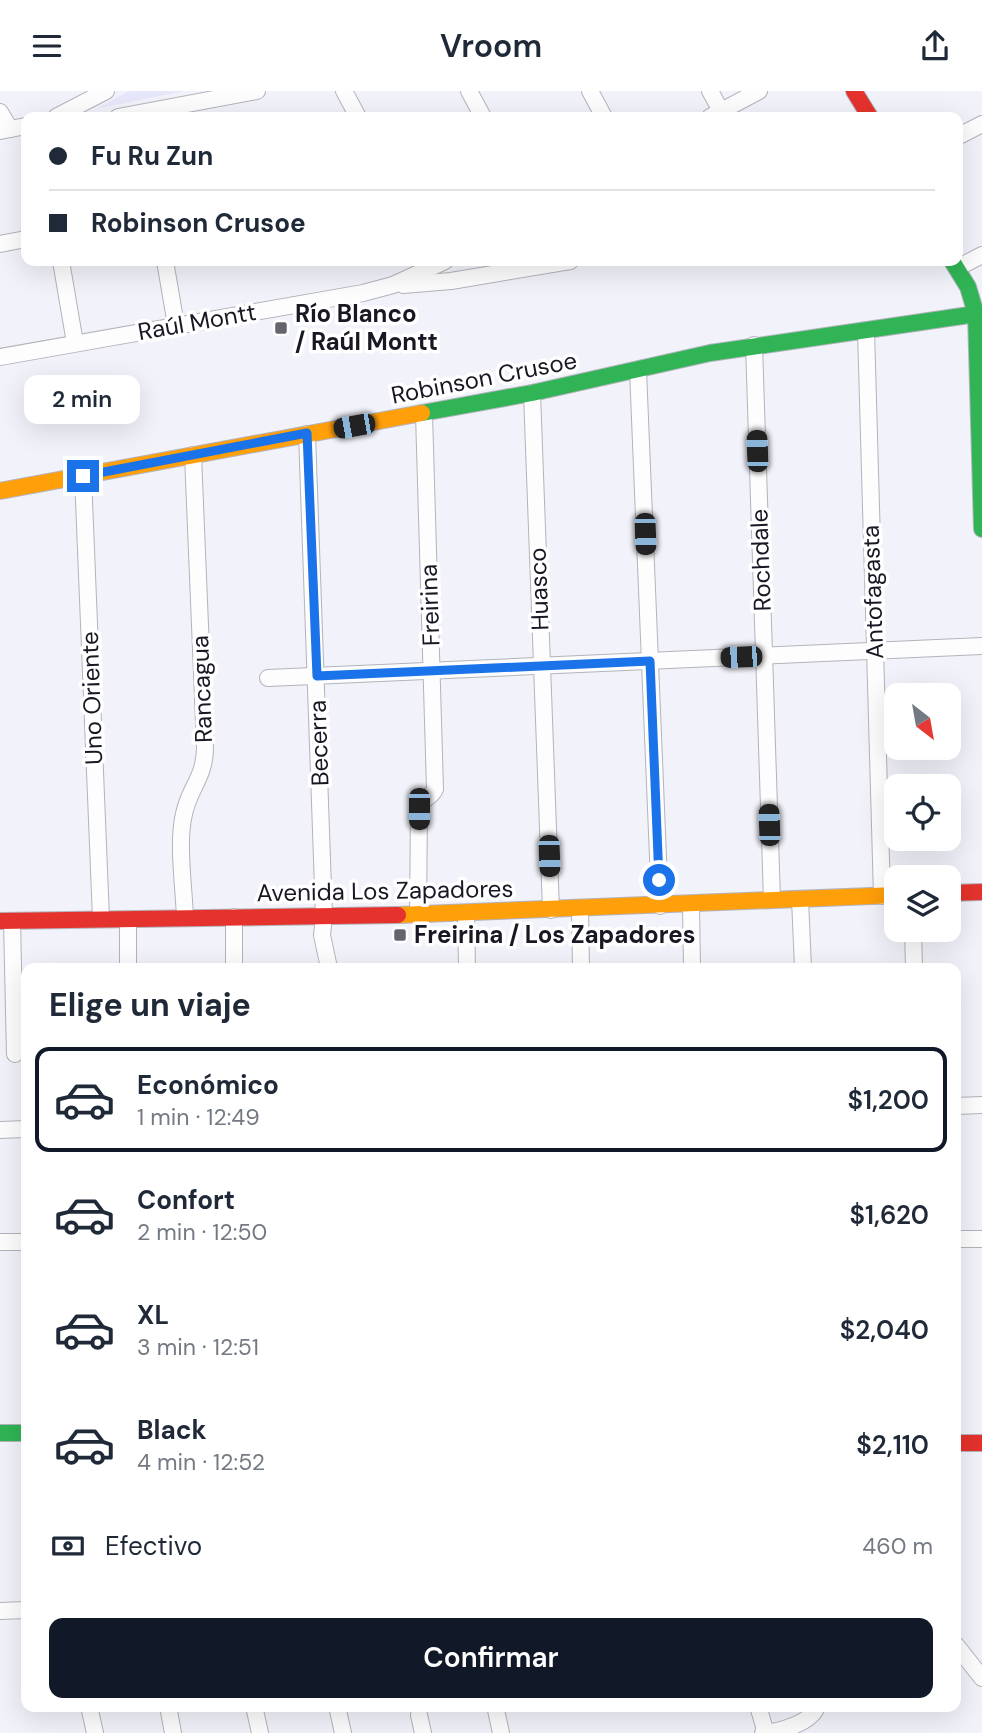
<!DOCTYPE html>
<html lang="es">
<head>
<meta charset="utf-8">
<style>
  :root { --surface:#fff; --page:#f2f2f3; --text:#1f2937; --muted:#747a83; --line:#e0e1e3; --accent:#111827 }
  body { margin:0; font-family:"DM Sans",sans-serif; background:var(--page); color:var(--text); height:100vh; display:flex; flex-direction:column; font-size:26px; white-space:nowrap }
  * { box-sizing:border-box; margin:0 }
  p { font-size:23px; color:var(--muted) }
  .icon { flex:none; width:38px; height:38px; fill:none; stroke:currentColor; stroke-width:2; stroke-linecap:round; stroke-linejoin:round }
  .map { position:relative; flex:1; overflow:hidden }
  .details { position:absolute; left:21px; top:872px; width:940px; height:749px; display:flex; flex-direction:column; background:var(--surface); border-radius:14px; box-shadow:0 7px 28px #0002 }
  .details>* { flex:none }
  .hud { position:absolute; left:21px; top:21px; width:942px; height:154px; border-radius:14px; box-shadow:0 7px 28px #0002; display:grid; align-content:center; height:154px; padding:0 28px; background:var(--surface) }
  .needle { width:46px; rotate:149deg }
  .controls { position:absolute; left:884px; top:592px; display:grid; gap:14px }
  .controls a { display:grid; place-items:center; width:77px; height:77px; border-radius:14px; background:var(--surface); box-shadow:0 7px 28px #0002; font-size:35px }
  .end { position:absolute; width:32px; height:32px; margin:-16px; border:9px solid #1a73e8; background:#fff; box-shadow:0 0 0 4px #fff }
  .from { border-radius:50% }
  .bubble { position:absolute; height:49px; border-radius:14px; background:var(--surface); box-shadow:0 7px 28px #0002; font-size:23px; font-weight:600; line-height:49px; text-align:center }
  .car { position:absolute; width:21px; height:42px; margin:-21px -10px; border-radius:9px; box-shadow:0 0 5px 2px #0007; background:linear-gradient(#222 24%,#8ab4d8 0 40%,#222 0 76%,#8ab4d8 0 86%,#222 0) }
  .hud b { display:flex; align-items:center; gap:24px; height:66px; font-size:26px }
  .hud b+b { border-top:2px solid var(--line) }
  .hud i { width:18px; height:18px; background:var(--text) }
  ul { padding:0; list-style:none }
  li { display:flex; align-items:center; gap:21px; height:105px; margin:0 14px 10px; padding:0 14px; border:4px solid transparent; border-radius:14px }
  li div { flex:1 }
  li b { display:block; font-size:26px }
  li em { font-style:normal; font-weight:600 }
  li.active { border-color:var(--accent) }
  li>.icon { width:63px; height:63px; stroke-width:1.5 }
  h2 { padding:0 28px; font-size:32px; line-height:84px }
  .pay { display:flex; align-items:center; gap:18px; height:77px; padding:0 28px; font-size:26px }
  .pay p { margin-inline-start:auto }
  .cta { display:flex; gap:14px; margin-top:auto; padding:14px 28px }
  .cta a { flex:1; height:80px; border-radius:14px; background:var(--accent); color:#fff; font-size:28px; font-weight:600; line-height:80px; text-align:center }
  header { display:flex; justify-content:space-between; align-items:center; height:91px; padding:0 28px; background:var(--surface); font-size:32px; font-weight:600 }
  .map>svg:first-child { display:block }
</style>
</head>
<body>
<header><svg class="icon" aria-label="menu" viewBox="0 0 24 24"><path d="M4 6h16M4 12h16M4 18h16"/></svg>Vroom<svg class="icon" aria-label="share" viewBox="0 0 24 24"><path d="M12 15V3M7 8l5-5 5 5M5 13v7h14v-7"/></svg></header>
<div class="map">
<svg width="982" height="1642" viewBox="0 0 982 1642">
  <rect width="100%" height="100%" fill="#f2f3fa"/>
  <polygon fill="#e7e7fc" points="129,0 185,0 96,18"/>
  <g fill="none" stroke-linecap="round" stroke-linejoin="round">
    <defs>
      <g id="street">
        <polyline points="344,0 358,26"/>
        <polyline points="469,0 483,26"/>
        <polyline points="590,0 604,26"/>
        <polyline points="710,0 721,20"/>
        <polyline points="0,21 10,38"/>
        <polyline points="56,26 106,0"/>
        <polyline points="118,26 257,0"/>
        <polyline points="710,26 759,0"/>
        <polyline points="0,40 26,35"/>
        <polyline points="957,46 982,33"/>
        <polyline points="0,153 26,148"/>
        <polyline points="61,170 75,252"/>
        <polyline points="165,170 176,234"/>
        <polyline points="957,177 982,164"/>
        <polyline points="403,194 451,190 570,170"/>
        <polyline points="866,239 882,805"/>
        <polyline points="754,254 772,809"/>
        <polyline points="0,266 363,202 393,194 445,170"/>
        <polyline points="638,279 660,815"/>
        <polyline points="532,302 551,819"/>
        <polyline points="307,343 324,825 322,844 329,877"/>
        <polyline points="83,385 101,828"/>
        <polyline points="268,587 982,555"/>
        <polyline points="800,808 803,877"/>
        <polyline points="691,814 692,877"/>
        <polyline points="580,818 581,877"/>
        <polyline points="466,823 467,877"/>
        <path d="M 418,824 L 419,717 C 421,707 432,707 435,698 L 424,323"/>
        <polyline points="234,826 234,877"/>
        <path d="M 185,827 C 184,797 177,751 184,723 C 189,697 205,687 205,656 L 193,364"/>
        <polyline points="12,830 15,963"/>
        <polyline points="913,838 914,877"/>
        <polyline points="128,877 128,828"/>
        <polyline points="956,1015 982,1014"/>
        <polyline points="0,1039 26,1038"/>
        <polyline points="956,1148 982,1148"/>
        <polyline points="0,1151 26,1151"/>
        <polyline points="0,1520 26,1519"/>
        <polyline points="956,1554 982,1587"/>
        <polyline points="89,1615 95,1642"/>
        <polyline points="168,1615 173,1642"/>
        <polyline points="254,1615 260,1642"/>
        <polyline points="337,1615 343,1642"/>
        <polyline points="758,1615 766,1642"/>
        <polyline points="496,1619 501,1642"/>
        <polyline points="419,1624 423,1642"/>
        <path d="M 763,1642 C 779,1641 812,1632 817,1615"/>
      </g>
      <g id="fast">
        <polyline points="952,170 968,196 976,223 982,438"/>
        <polyline points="422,322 532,302 710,262 976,223"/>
        <polyline points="0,1342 26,1342"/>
      </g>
      <g id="slow">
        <polyline points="0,400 422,322"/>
        <polyline points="398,824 896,804"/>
      </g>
      <g id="jam">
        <polyline points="854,0 870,26"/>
        <polyline points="948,802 982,801"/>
        <polyline points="0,830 398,824"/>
        <polyline points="956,1352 982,1352"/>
      </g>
    </defs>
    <use href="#street" stroke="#b3b3bc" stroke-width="18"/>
    <use href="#fast" stroke="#b3b3bc" stroke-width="18"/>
    <use href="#slow" stroke="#b3b3bc" stroke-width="18"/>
    <use href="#jam" stroke="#b3b3bc" stroke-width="18"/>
    <use href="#street" stroke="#fdfdfe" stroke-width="16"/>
    <use href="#fast" stroke="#30b455" stroke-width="16"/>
    <use href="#slow" stroke="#ff9f0a" stroke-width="16"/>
    <use href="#jam" stroke="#e5322d" stroke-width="16"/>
  </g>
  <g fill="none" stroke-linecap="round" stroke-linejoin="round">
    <polyline stroke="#1a73e8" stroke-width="9" points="83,385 307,342 317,585 650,570 659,789"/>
  </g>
  <g fill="#64656f" stroke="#fff" stroke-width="2.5">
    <rect x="274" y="230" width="14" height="14" rx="3.5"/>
    <rect x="393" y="837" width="14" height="14" rx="3.5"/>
  </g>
  <g text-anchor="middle" stroke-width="7" stroke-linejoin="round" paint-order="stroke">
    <g font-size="24" font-weight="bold" fill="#181824" stroke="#fff" text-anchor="start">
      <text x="295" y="231">Río Blanco<tspan x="295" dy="28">/ Raúl Montt</tspan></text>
      <text x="414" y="852">Freirina / Los Zapadores</text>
    </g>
    <g font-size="24" fill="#181824" stroke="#fff">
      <text transform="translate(197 231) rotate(-10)" y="8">Raúl Montt</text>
      <text transform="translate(484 287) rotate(-11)" y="8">Robinson Crusoe</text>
      <text transform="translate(761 469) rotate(-92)" y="8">Rochdale</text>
      <text transform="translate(539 498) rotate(-92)" y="8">Huasco</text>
      <text transform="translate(873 501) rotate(-92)" y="8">Antofagasta</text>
      <text transform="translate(430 514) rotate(-92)" y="8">Freirina</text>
      <text transform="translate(202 598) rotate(-92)" y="8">Rancagua</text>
      <text transform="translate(92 607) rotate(-92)" y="8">Uno Oriente</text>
      <text transform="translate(319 652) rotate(-92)" y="8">Becerra</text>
      <text transform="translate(385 800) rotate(-1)" y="8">Avenida Los Zapadores</text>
    </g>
  </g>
</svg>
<div class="controls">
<a><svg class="needle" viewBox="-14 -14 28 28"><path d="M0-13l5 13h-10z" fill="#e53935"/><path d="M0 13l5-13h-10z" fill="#747a83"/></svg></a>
<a><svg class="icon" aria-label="locate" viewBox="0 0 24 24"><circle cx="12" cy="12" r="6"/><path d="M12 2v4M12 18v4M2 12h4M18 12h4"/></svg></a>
<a><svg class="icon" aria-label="layers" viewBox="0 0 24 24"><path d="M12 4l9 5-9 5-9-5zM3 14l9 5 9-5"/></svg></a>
</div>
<i class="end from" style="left:659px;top:789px"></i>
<i class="end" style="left:83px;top:385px"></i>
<div class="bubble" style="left:24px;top:284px;width:116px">2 min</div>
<i class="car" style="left:354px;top:335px;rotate:260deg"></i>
<i class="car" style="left:757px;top:360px;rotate:358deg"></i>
<i class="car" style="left:645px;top:443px;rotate:178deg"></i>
<i class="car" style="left:741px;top:566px;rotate:268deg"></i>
<i class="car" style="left:419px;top:718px;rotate:180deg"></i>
<i class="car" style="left:769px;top:734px;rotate:358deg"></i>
<i class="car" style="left:549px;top:765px;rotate:178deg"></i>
<div class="hud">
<b><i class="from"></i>Fu Ru Zun</b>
<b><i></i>Robinson Crusoe</b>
</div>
<section class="details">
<h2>Elige un viaje</h2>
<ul>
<li class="active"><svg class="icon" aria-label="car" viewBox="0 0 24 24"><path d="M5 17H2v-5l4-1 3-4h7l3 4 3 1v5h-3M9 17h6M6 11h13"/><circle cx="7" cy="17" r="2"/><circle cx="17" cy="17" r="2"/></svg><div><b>Económico</b><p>1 min · 12:49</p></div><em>$1,200</em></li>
<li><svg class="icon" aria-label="car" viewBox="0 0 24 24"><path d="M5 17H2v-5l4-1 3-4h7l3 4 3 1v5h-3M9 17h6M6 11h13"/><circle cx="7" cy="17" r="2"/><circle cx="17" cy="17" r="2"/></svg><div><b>Confort</b><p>2 min · 12:50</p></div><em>$1,620</em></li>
<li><svg class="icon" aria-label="car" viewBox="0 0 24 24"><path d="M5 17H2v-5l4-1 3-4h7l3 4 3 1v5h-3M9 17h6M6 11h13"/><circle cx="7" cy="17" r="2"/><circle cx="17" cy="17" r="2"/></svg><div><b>XL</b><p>3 min · 12:51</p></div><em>$2,040</em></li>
<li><svg class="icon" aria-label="car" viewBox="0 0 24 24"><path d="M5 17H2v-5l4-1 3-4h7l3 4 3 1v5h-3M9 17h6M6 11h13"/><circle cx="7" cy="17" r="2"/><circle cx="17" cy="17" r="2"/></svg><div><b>Black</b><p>4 min · 12:52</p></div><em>$2,110</em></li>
</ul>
<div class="pay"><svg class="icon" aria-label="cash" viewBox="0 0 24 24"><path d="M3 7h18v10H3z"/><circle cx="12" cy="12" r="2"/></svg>Efectivo<p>460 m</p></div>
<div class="cta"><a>Confirmar</a></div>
</section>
</div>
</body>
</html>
